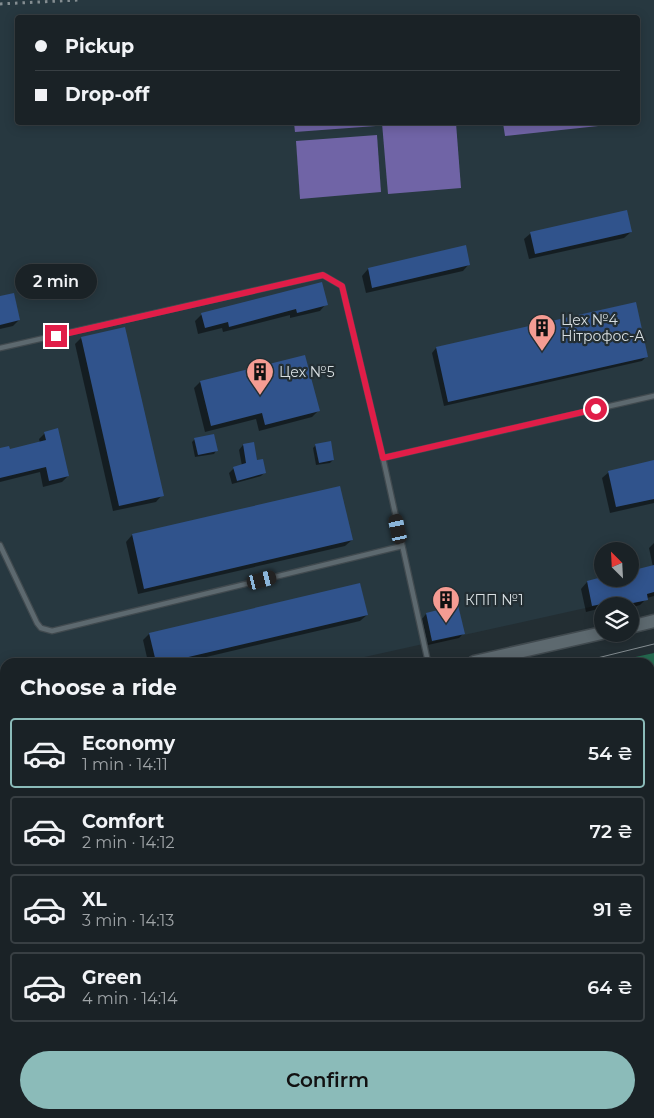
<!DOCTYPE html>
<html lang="en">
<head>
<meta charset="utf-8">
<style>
  :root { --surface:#1a2226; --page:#272f32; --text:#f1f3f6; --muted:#9fa4a7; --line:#383f43; --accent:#8bbbb9 }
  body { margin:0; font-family:Montserrat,sans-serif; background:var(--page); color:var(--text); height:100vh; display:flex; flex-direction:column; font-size:19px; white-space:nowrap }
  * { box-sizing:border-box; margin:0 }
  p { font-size:16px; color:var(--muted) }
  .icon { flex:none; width:28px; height:28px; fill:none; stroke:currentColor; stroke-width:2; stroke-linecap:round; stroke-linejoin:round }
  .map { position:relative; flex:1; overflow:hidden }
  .sheet { position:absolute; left:0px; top:658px; width:655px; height:461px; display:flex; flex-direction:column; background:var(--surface); border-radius:15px 15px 0 0; box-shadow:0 2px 12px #0003,0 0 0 1px var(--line) }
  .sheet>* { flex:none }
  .hud { position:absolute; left:15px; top:15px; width:625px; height:110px; border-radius:5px; box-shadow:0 2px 12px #0003,0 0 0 1px var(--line); display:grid; align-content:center; height:110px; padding:0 20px; background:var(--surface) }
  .needle { width:32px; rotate:336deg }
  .buttons { position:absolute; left:594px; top:542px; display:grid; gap:10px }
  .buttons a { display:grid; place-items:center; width:45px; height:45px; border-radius:50%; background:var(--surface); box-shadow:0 2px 12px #0003,0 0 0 1px var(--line); font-size:25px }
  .end { position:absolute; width:22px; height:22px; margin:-11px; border:6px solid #e11d48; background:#fff; box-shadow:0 0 0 2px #fff }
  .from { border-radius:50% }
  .bubble { position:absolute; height:35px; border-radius:18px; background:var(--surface); box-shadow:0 2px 12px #0003,0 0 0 1px var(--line); font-size:16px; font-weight:600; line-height:35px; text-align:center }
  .car { position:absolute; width:15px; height:30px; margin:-15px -8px; border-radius:6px; box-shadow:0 0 4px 1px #0007; background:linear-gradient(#222 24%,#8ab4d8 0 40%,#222 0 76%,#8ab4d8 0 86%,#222 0) }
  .hud b { display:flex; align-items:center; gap:18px; height:48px; font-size:19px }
  .hud b+b { border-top:1px solid var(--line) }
  .hud i { width:12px; height:12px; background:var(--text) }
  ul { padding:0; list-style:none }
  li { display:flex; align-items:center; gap:15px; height:70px; margin:0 10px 8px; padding:0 10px; border:2px solid var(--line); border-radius:5px }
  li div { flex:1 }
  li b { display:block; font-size:19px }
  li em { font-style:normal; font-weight:600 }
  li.on { border-color:var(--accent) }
  li>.icon { width:45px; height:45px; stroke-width:1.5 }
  h2 { padding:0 20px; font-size:22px; line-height:60px }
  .button { display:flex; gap:10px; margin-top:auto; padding:10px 20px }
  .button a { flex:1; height:58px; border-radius:30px; background:var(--accent); color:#111; font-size:20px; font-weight:600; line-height:58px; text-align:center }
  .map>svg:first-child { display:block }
</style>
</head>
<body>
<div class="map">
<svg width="654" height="1118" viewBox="0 0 654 1118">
  <rect width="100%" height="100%" fill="#232e33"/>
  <g fill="#273840" fill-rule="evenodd">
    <path d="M 0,0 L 654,0 L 654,592 L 647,594 L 648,599 L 628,604 L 626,599 L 342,662 L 5,662 L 5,734 L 0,735 ZM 18,18 L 638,18 L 638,122 L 18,122 ZM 602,551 L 630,551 L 630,579 L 602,579 Z"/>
    <polygon points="654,752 654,1118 0,1118 0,840 5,840 5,1114 650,1114 650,753"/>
  </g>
  <g fill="#24694f">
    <polygon points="654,653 654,752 650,753 650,662 612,662"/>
    <polygon points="5,784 5,921 0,922 0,785"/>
  </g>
  <g fill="#7064a6">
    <polygon points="376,123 376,126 295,132 294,123"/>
    <polygon points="382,123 456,123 461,188 388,194"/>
    <polygon points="626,123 505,136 503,123 626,122"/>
    <polygon points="377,135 381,192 300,199 296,141"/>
  </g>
  <g fill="#0007">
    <polygon points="631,232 624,238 529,259 524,239 531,233"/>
    <polygon points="469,264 463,271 366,293 362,276 368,269"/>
    <polygon points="0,298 19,320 13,326 0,329"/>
    <polygon points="635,303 647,356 642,361 444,406 432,353 436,348"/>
    <polygon points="326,304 320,311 290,318 290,315 223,332 222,328 198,334 195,321 201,315"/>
    <polygon points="81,338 162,495 156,502 113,511 75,344"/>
    <polygon points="200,382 318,411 312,417 259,431 256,419 205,432 194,388"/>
    <polygon points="45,433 68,476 62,482 43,487 40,472 0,482 0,449 9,450 40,443 39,439"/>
    <polygon points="195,439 216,451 214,454 195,457 192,442"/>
    <polygon points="243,445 265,472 261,476 232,484 229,473 234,468 242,466 239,450"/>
    <polygon points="316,445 333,460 330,463 316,465 313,448"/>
    <polygon points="654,461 654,503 610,513 602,478 609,472"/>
    <polygon points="132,535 352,540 345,546 138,594 126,542"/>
    <polygon points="654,543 654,596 647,598 640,605 630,608 621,606 620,604 602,606 602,608 586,612 581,589 587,582 602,579 630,579 630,572 653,567 649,548"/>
    <polygon points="360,585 367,615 360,621 185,662 148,662 143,640 149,634"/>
    <polygon points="426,614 464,633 459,638 428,645 422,619"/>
    <polygon points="5,924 5,946 0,947 0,925"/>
    <polygon points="5,991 5,1055 2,1055 0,992"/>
  </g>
  <g fill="#30538c">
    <polygon points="627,210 632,232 535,254 530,232"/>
    <polygon points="466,245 470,265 372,288 368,268"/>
    <polygon points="322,282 328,305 297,313 296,309 229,327 228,322 205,328 201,313"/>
    <polygon points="14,293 20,320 0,325 0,296"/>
    <polygon points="636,302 648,357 448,402 436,347"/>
    <polygon points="125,327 164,496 119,506 81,337"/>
    <polygon points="305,355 320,411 265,425 262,413 211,426 200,381"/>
    <polygon points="58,428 69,476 49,481 46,467 0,478 0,448 9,446 10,449 46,440 44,432"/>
    <polygon points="214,434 218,451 198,455 194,438"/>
    <polygon points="331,441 334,460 319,463 315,444"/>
    <polygon points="254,442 257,460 263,459 266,473 237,481 233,467 246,463 243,444"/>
    <polygon points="654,460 654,499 616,507 608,471"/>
    <polygon points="340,486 353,540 144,589 132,534"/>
    <polygon points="654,565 654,592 647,594 648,600 628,604 626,599 592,606 587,581 602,577 630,579 630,571"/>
    <polygon points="360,583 368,615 167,662 156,662 149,633"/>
    <polygon points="458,605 465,634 432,641 426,613"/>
  </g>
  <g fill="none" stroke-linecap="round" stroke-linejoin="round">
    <defs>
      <g id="lane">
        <polyline points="0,348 323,275 342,286 383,458 428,662"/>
        <polyline points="383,458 654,396"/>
        <polyline points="0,545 37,623 41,628 52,631 402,546"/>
        <polyline points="628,1114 629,1118"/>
      </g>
      <g id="secondary">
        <polyline points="630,627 654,621"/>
        <polyline points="474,662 602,633"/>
        <polyline points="0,757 5,756"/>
      </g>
    </defs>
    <use href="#lane" stroke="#414a4f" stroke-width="7"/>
    <use href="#secondary" stroke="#414a4f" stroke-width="15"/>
    <use href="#lane" stroke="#5d696f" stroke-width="4.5"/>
    <use href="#secondary" stroke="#5d696f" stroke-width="12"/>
    <g stroke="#848d91" stroke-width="1">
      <polyline points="581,662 654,644"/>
      <polyline points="0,779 5,778"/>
    </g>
    <polyline stroke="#848d91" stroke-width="3" stroke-dasharray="2.5 5" stroke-linecap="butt" points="0,4 78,0"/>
  </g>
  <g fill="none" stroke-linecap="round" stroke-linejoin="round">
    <polyline stroke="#e11d48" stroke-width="6" points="56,336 323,275 342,286 383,458 596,409"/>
  </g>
  <defs>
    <symbol id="building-pin" viewBox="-11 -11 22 30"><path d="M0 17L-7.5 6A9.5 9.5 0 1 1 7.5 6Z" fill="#f59c93" stroke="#232e33"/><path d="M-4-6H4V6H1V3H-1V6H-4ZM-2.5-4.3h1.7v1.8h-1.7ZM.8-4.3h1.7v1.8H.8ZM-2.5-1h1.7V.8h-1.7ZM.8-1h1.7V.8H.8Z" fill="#111"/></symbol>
  </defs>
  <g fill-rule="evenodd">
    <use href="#building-pin" x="526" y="312" width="32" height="43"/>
    <use href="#building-pin" x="244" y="356" width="32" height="43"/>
    <use href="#building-pin" x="430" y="584" width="32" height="43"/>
  </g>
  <g text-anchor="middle" stroke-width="4.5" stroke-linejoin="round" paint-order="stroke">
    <g font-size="14" fill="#d8dfe2" stroke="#232e33" text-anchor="start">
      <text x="561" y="325">Цех №4<tspan x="561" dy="16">Нітрофос-А</tspan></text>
      <text x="279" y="377">Цех №5</text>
      <text x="465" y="605">КПП №1</text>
    </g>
  </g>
</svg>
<div class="buttons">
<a><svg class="needle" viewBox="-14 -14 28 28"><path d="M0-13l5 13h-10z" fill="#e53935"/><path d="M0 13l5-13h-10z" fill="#9fa4a7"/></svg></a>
<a><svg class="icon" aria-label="layers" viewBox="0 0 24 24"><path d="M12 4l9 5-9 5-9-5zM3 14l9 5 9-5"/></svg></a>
</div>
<i class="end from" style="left:596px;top:409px"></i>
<i class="end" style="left:56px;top:336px"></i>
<div class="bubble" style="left:15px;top:264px;width:82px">2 min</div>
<i class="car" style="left:398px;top:529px;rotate:348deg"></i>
<i class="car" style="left:262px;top:580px;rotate:76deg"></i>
<div class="hud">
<b><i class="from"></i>Pickup</b>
<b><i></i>Drop-off</b>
</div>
<section class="sheet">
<h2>Choose a ride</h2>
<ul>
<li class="on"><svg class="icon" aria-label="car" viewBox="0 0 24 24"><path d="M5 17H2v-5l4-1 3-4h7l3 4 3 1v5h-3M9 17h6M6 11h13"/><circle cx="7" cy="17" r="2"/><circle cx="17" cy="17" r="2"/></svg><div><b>Economy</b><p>1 min · 14:11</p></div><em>54 ₴</em></li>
<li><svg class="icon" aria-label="car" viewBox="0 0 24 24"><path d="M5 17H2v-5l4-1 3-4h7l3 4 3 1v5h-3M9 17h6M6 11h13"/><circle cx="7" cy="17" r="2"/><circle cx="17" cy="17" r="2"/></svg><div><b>Comfort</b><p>2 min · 14:12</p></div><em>72 ₴</em></li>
<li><svg class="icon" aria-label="car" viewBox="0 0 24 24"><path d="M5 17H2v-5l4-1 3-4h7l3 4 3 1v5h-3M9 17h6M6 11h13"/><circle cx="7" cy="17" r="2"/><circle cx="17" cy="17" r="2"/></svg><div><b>XL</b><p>3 min · 14:13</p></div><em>91 ₴</em></li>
<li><svg class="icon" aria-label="car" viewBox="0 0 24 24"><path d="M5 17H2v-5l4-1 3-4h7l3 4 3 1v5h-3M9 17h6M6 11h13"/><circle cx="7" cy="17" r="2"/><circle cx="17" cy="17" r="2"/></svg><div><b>Green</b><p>4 min · 14:14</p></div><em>64 ₴</em></li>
</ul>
<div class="button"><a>Confirm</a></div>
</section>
</div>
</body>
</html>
